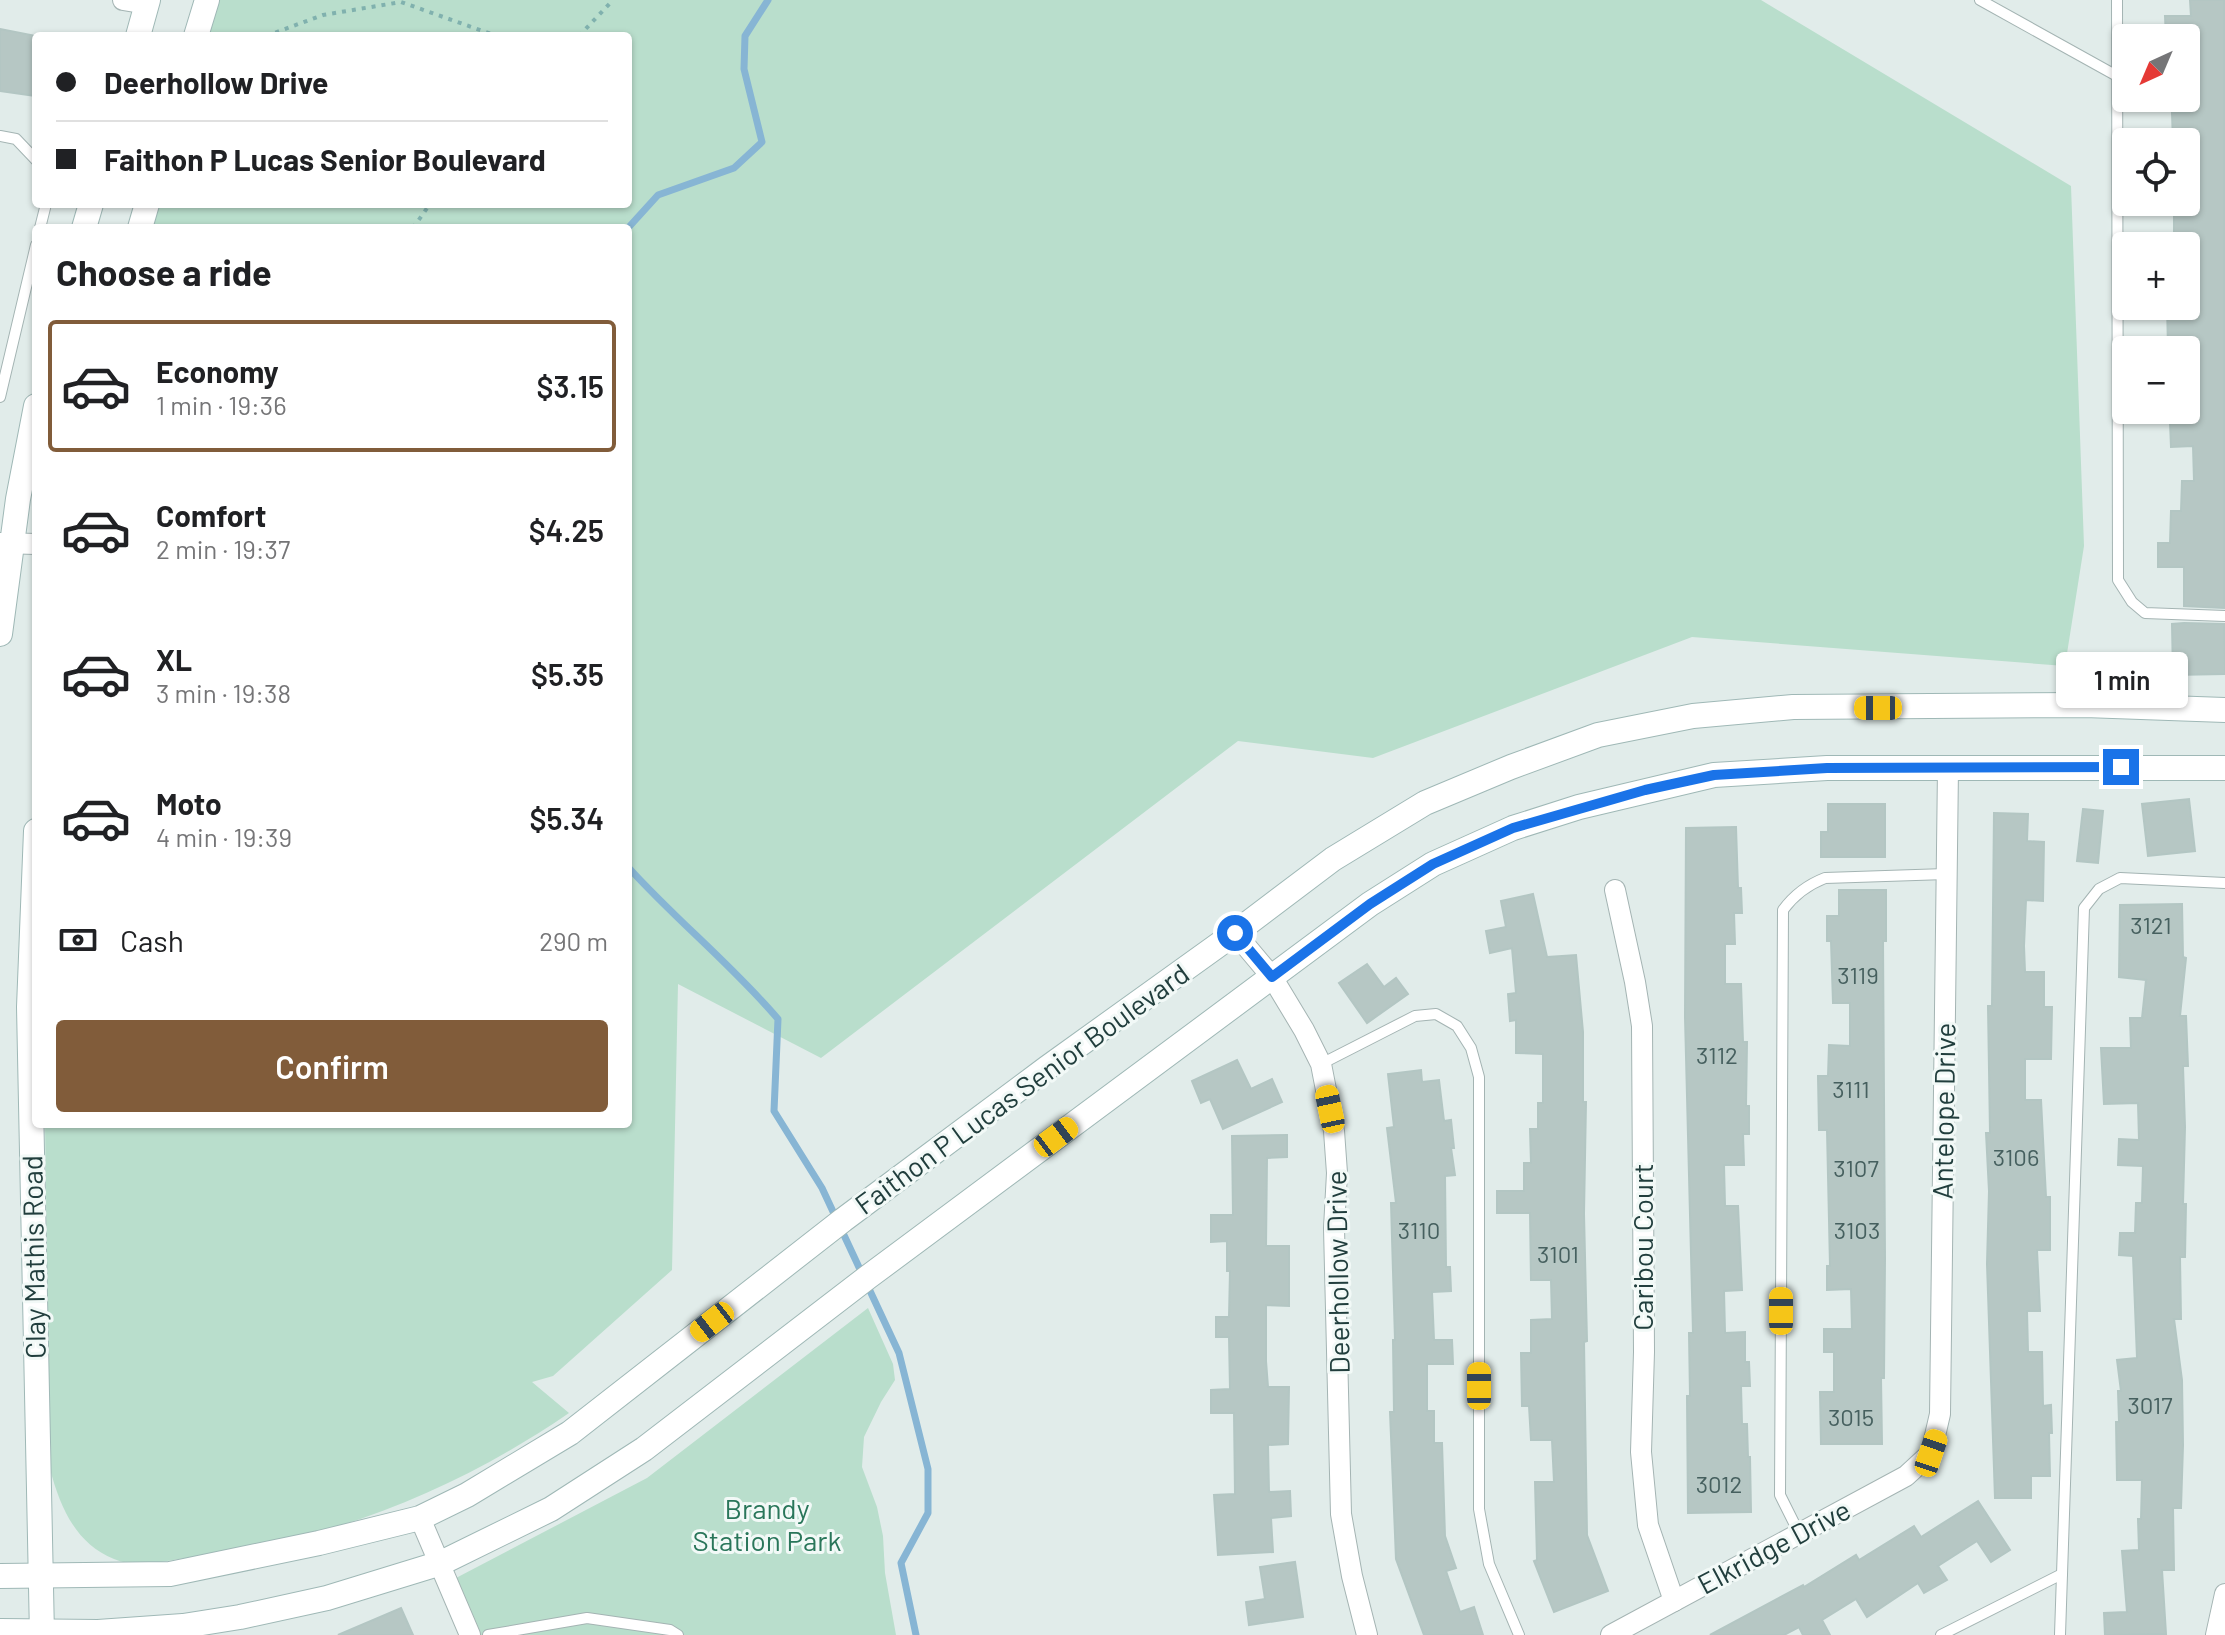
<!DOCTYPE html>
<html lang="en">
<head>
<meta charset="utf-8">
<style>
  :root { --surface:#fff; --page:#f6f6f6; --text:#202124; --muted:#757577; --line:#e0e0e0; --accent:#815c3a }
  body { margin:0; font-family:Barlow,sans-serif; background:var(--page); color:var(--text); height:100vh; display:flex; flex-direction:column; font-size:30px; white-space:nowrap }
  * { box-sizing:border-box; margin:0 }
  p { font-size:26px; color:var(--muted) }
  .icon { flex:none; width:44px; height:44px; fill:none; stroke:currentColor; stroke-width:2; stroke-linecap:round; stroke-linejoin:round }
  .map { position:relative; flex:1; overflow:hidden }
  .drawer { position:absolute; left:32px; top:224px; width:600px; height:904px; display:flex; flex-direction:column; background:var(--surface); border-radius:8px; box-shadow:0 2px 6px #0004 }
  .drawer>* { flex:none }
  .hud { position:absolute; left:32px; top:32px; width:600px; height:176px; border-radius:8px; box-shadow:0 2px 6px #0004; display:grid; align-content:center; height:176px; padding:0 24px; background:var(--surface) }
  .needle { width:52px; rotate:224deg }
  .controls { position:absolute; left:2112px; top:24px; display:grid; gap:16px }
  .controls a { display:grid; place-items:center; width:88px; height:88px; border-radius:8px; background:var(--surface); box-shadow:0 2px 6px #0004; font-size:40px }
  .end { position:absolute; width:36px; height:36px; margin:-18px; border:10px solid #1a73e8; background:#fff; box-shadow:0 0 0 4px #fff }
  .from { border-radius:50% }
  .bubble { position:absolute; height:56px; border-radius:8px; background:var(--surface); box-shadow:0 2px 6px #0004; font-size:26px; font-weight:600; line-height:56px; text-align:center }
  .car { position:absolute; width:24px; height:48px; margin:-24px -12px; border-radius:10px; box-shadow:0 0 6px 2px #0007; background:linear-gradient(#f5c518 24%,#345 0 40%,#f5c518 0 76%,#345 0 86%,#f5c518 0) }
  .hud b { display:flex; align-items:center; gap:28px; height:76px; font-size:30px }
  .hud b+b { border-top:2px solid var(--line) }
  .hud i { width:20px; height:20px; background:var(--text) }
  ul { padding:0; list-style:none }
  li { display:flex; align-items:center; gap:24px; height:132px; margin:0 16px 12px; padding:0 8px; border:4px solid transparent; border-radius:8px }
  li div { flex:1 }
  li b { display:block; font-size:30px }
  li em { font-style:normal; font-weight:600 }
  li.selected { border-color:var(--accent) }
  li>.icon { width:72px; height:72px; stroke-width:1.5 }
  h2 { padding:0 24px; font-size:36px; line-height:96px }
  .pay { display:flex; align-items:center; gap:20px; height:88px; padding:0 24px; font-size:30px }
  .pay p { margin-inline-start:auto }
  .button { display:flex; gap:16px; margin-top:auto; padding:16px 24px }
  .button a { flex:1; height:92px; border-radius:8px; background:var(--accent); color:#fff; font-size:32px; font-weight:600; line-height:92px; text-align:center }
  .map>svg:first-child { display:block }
</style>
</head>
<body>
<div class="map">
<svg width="2225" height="1635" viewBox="0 0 2225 1635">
  <rect width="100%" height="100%" fill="#e1ecea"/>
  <g fill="#b9decc">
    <path d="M 218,0 L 1761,0 L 2071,186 L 2084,546 L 2065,666 L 1692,637 L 1373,758 L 1238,741 L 821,1058 L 678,984 L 672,1270 L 553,1376 L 532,1382 L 569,1413 C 452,1493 327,1542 186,1558 C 162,1561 136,1569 114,1559 C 76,1544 60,1507 50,1469 L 45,1124 L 628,1124 L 628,228 L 149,228 L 155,204 L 628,204 L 628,36 L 206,36 Z"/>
    <polygon points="868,1308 893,1364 895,1380 881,1402 864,1437 862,1467 877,1507 883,1536 885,1573 896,1635 479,1635 456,1578 647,1478"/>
  </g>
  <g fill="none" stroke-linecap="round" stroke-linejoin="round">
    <g stroke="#87b5d4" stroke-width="7">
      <polyline points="628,228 658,195 734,168 762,142 744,69 745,36 768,0"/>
      <path d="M 628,867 C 676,920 732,965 778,1019 L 774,1111 L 822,1188 L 899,1353 L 928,1469 L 928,1513 L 901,1563 L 916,1635"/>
    </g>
  </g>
  <g fill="#b6c7c4" stroke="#b3c6c3" stroke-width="2">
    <polygon points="2190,0 2224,0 2224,608 2184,606 2184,567 2158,567 2158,543 2170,543 2171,511 2181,511 2182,481 2194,481 2193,446 2171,447 2170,422 2186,422 2186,346 2168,347 2167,306 2186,306 2186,246 2174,246 2174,202 2186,202 2186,142 2173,142 2172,113 2189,113 2190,77 2186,77 2186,38 2166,38 2165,16 2191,16"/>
    <polygon points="0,29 36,36 36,96 0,91"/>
    <polygon points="2184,623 2224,624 2225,674 2173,675 2172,624"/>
    <polygon points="2189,799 2195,851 2148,856 2142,804"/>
    <polygon points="1828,804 1885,804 1885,857 1821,857 1821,832 1828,832"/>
    <polygon points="2083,809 2103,811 2098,863 2077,861"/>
    <polygon points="1994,813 2028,814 2027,841 2044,842 2043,901 2026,900 2024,946 2025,972 2044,972 2044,1007 2052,1007 2051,1059 2025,1059 2025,1100 2041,1100 2046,1197 2050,1197 2050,1250 2037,1250 2040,1311 2027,1311 2028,1352 2042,1352 2043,1406 2051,1405 2052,1433 2049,1433 2050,1476 2031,1476 2031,1498 1995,1498 1987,1264 1989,1191 1986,1133 1990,1133 1988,1006 1992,1006"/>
    <polygon points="1736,827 1738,888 1741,888 1742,913 1734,913 1735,944 1725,944 1725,984 1741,984 1743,1042 1747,1042 1746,1106 1749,1106 1749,1134 1743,1134 1744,1165 1724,1165 1725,1206 1738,1206 1742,1290 1724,1291 1725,1333 1745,1332 1745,1362 1749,1362 1750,1386 1741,1386 1742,1424 1747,1424 1748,1457 1750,1457 1751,1512 1688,1513 1687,1396 1690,1396 1689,1333 1693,1333 1685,1017 1686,828"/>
    <polygon points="1839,890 1886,890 1886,941 1883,941 1885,1258 1884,1378 1881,1378 1882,1444 1821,1444 1820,1392 1834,1392 1834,1352 1824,1352 1824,1329 1852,1329 1851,1289 1827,1290 1827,1266 1830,1266 1827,1130 1819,1130 1818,1076 1828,1076 1829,1045 1850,1046 1850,1003 1833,1003 1831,941 1827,941 1827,916 1839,916"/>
    <polygon points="1533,894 1547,957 1576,955 1583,1032 1583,1102 1586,1102 1584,1214 1587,1341 1584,1342 1587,1535 1608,1591 1554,1612 1534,1561 1537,1560 1535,1482 1554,1482 1552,1440 1531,1440 1529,1406 1522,1406 1521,1353 1531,1353 1531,1320 1552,1319 1551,1280 1531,1280 1530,1213 1497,1213 1497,1191 1524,1191 1524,1163 1531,1163 1530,1129 1538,1129 1538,1103 1543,1103 1543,1054 1516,1053 1516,1020 1510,1021 1508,994 1516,993 1512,948 1490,953 1486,931 1506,927 1501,901"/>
    <polygon points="2182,904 2183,957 2186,958 2180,1016 2186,1016 2188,1066 2183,1066 2185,1127 2183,1204 2186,1204 2185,1257 2180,1257 2181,1319 2174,1319 2182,1380 2183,1445 2181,1508 2173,1508 2174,1570 2162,1570 2166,1634 2105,1635 2104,1613 2127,1612 2122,1551 2139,1550 2138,1519 2141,1519 2142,1480 2117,1480 2116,1422 2119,1422 2118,1391 2121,1391 2117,1360 2137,1358 2133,1256 2119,1255 2120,1233 2135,1233 2136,1203 2142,1203 2143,1166 2118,1165 2119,1139 2139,1140 2138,1103 2104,1104 2101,1048 2131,1048 2130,1018 2142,1018 2146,980 2119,977 2120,905"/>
    <polygon points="1367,964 1384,987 1396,978 1408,994 1367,1023 1339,983"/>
    <polygon points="1237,1060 1251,1089 1272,1079 1282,1102 1223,1129 1210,1099 1201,1103 1192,1081"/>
    <polygon points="1421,1070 1422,1082 1439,1080 1444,1121 1451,1120 1454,1148 1451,1148 1455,1175 1445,1176 1446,1267 1450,1267 1451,1291 1432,1292 1434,1340 1452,1340 1453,1364 1427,1364 1427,1411 1434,1411 1434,1443 1442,1443 1445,1536 1456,1568 1446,1571 1460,1612 1474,1607 1483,1635 1424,1635 1396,1559 1390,1412 1394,1412 1393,1340 1395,1340 1391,1203 1396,1203 1387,1128 1394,1127 1388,1074"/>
    <polygon points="1287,1135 1287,1157 1267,1158 1266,1246 1289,1246 1289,1306 1266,1305 1266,1361 1268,1387 1289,1387 1288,1444 1268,1445 1269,1492 1290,1491 1291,1516 1271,1518 1273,1552 1218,1555 1214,1495 1235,1494 1234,1413 1211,1413 1211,1390 1230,1389 1229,1337 1216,1337 1216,1317 1229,1317 1230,1271 1227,1271 1227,1241 1211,1242 1211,1215 1233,1215 1232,1136"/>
    <polygon points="1978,1501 2010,1550 1991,1562 1977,1541 1938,1566 1947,1580 1924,1593 1918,1583 1867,1617 1856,1599 1822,1620 1830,1635 1803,1635 1799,1627 1784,1635 1710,1635 1803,1585 1804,1587 1856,1555 1859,1560 1914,1526 1921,1537"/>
    <polygon points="1295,1562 1303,1617 1249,1625 1246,1602 1265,1599 1260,1567"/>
    <polygon points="401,1608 413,1635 338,1635"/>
  </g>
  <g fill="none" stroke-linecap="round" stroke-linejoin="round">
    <defs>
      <g id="lane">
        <polyline points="1980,0 2117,76"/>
        <polyline points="2117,0 2118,580 2132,602 2145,613 2225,616"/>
        <polyline points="0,136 16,139 36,160"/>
        <polyline points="40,228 46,204"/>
        <polyline points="0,397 36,245"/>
        <polyline points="1321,1064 1415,1016 1436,1014 1457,1026 1471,1048 1479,1077 1479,1509 1489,1564 1519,1635"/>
        <path d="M 1799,1533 L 1780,1495 L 1783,910 C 1794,895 1807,885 1825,878 L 1946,874"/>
        <polyline points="488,1635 587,1618 670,1630 678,1635"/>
        <polyline points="1941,1635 2062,1574"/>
        <polyline points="2060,1635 2084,908 2099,889 2120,878 2225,883"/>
      </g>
      <g id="street">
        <polyline points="123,0 147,4"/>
        <polyline points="0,543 36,544"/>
        <polyline points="1615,890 1635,982 1642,1026 1644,1352 1641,1452 1648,1525 1674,1601"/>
        <polyline points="1235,933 1272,977 1304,1030 1321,1064 1334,1131 1337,1173 1334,1228 1341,1514 1352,1576 1367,1635"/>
        <polyline points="420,1518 470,1635"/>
        <polyline points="1611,1635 1906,1476 1931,1453 1940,1414 1948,768"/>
        <polyline points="2216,1635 2225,1594"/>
      </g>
      <g id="secondary">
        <polyline points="138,36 148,0"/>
        <polyline points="196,36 207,0"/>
        <polyline points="84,228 91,204"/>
        <polyline points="140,228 147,204"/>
        <polyline points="0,634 18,499 36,406"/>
        <polyline points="36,831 29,1007 42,1635"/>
        <polyline points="0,1576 170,1574 319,1543 420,1518 467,1495 570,1433 843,1220 1047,1068 1235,933 1333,859 1425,803 1511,767 1598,735 1693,716 1793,707 2085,705 2225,710"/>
        <polyline points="0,1631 98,1632 183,1626 240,1617 327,1598 441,1563 551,1509 644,1449 868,1277 1370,904 1433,864 1513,828 1579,807 1714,775 1827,768 2225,768"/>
      </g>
    </defs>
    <use href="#lane" stroke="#a4b4b3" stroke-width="12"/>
    <use href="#street" stroke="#a4b4b3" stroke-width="22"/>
    <use href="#secondary" stroke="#9fb8b6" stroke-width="26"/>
    <g stroke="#80b1ae" stroke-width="4" stroke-dasharray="4 6" stroke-linecap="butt">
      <polyline points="266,36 323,15 401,2 497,36"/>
      <polyline points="579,36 613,0"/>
      <polyline points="413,228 430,204"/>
    </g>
    <use href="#lane" stroke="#fff" stroke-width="10"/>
    <use href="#street" stroke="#fff" stroke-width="20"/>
    <use href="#secondary" stroke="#fff" stroke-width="24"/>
  </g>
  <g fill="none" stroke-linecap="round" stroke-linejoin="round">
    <polyline stroke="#1a73e8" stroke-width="10" points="1235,933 1272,977 1370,904 1433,864 1513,828 1645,790 1714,775 1827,768 2121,767"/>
  </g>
  <g text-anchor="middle" stroke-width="6" stroke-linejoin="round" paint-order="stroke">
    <g font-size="24" fill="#46605f">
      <text x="2151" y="934">3121</text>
      <text x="1858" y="984">3119</text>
      <text x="1717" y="1064">3112</text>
      <text x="1851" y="1098">3111</text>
      <text x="2016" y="1166">3106</text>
      <text x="1856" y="1177">3107</text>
      <text x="1419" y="1239">3110</text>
      <text x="1857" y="1239">3103</text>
      <text x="1558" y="1263">3101</text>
      <text x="2150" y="1414">3017</text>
      <text x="1851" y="1426">3015</text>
      <text x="1719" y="1493">3012</text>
    </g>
    <g font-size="28" fill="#213e3d" stroke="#f2f9f7">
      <text transform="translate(1022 1089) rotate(-36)" y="10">Faithon P Lucas Senior Boulevard</text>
      <text transform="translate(1944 1111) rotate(-89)" y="10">Antelope Drive</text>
      <text transform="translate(1643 1247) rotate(-90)" y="10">Caribou Court</text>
      <text transform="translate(34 1257) rotate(-91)" y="10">Clay Mathis Road</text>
      <text transform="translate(1338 1272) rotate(-91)" y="10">Deerhollow Drive</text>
      <text transform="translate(1774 1547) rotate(-28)" y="10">Elkridge Drive</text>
    </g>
    <g font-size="28" fill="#29765a" stroke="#f2f9f7">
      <text x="767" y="1519">Brandy<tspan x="767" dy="32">Station Park</tspan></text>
    </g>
  </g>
</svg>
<div class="controls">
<a><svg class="needle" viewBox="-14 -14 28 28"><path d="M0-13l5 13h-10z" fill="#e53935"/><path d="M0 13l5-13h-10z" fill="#757577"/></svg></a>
<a><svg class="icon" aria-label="locate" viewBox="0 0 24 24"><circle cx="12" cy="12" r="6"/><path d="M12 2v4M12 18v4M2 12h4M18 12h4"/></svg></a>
<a>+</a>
<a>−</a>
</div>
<i class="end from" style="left:1235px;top:933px"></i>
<i class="end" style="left:2121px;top:767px"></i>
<div class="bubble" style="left:2056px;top:652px;width:132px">1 min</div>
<i class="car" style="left:1878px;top:708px;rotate:270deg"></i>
<i class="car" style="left:1330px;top:1109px;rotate:348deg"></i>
<i class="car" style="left:1056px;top:1137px;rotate:53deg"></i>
<i class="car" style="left:1781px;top:1311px;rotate:0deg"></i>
<i class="car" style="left:712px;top:1322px;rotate:232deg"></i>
<i class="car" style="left:1479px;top:1386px;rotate:0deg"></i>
<i class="car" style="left:1931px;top:1453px;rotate:19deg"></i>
<div class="hud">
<b><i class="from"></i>Deerhollow Drive</b>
<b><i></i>Faithon P Lucas Senior Boulevard</b>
</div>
<section class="drawer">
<h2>Choose a ride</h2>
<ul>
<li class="selected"><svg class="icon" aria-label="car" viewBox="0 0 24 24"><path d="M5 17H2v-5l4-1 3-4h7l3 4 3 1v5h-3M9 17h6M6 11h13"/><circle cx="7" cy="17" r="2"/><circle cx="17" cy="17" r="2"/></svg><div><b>Economy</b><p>1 min · 19:36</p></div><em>$3.15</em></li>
<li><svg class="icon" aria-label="car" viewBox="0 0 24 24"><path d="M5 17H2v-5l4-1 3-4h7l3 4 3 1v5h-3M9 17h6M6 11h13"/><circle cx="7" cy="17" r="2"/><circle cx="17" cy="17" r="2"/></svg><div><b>Comfort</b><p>2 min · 19:37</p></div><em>$4.25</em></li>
<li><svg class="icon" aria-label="car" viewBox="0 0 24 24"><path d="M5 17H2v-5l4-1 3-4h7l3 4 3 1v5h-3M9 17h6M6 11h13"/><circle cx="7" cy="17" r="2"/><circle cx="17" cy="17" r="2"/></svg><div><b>XL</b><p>3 min · 19:38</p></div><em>$5.35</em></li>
<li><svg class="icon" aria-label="car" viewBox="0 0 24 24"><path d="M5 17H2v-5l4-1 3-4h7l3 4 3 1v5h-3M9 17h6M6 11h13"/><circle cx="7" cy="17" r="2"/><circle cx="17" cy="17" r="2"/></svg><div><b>Moto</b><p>4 min · 19:39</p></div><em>$5.34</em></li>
</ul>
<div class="pay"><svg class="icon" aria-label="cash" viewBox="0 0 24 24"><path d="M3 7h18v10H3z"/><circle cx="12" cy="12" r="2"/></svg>Cash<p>290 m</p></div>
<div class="button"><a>Confirm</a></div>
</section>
</div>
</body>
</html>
